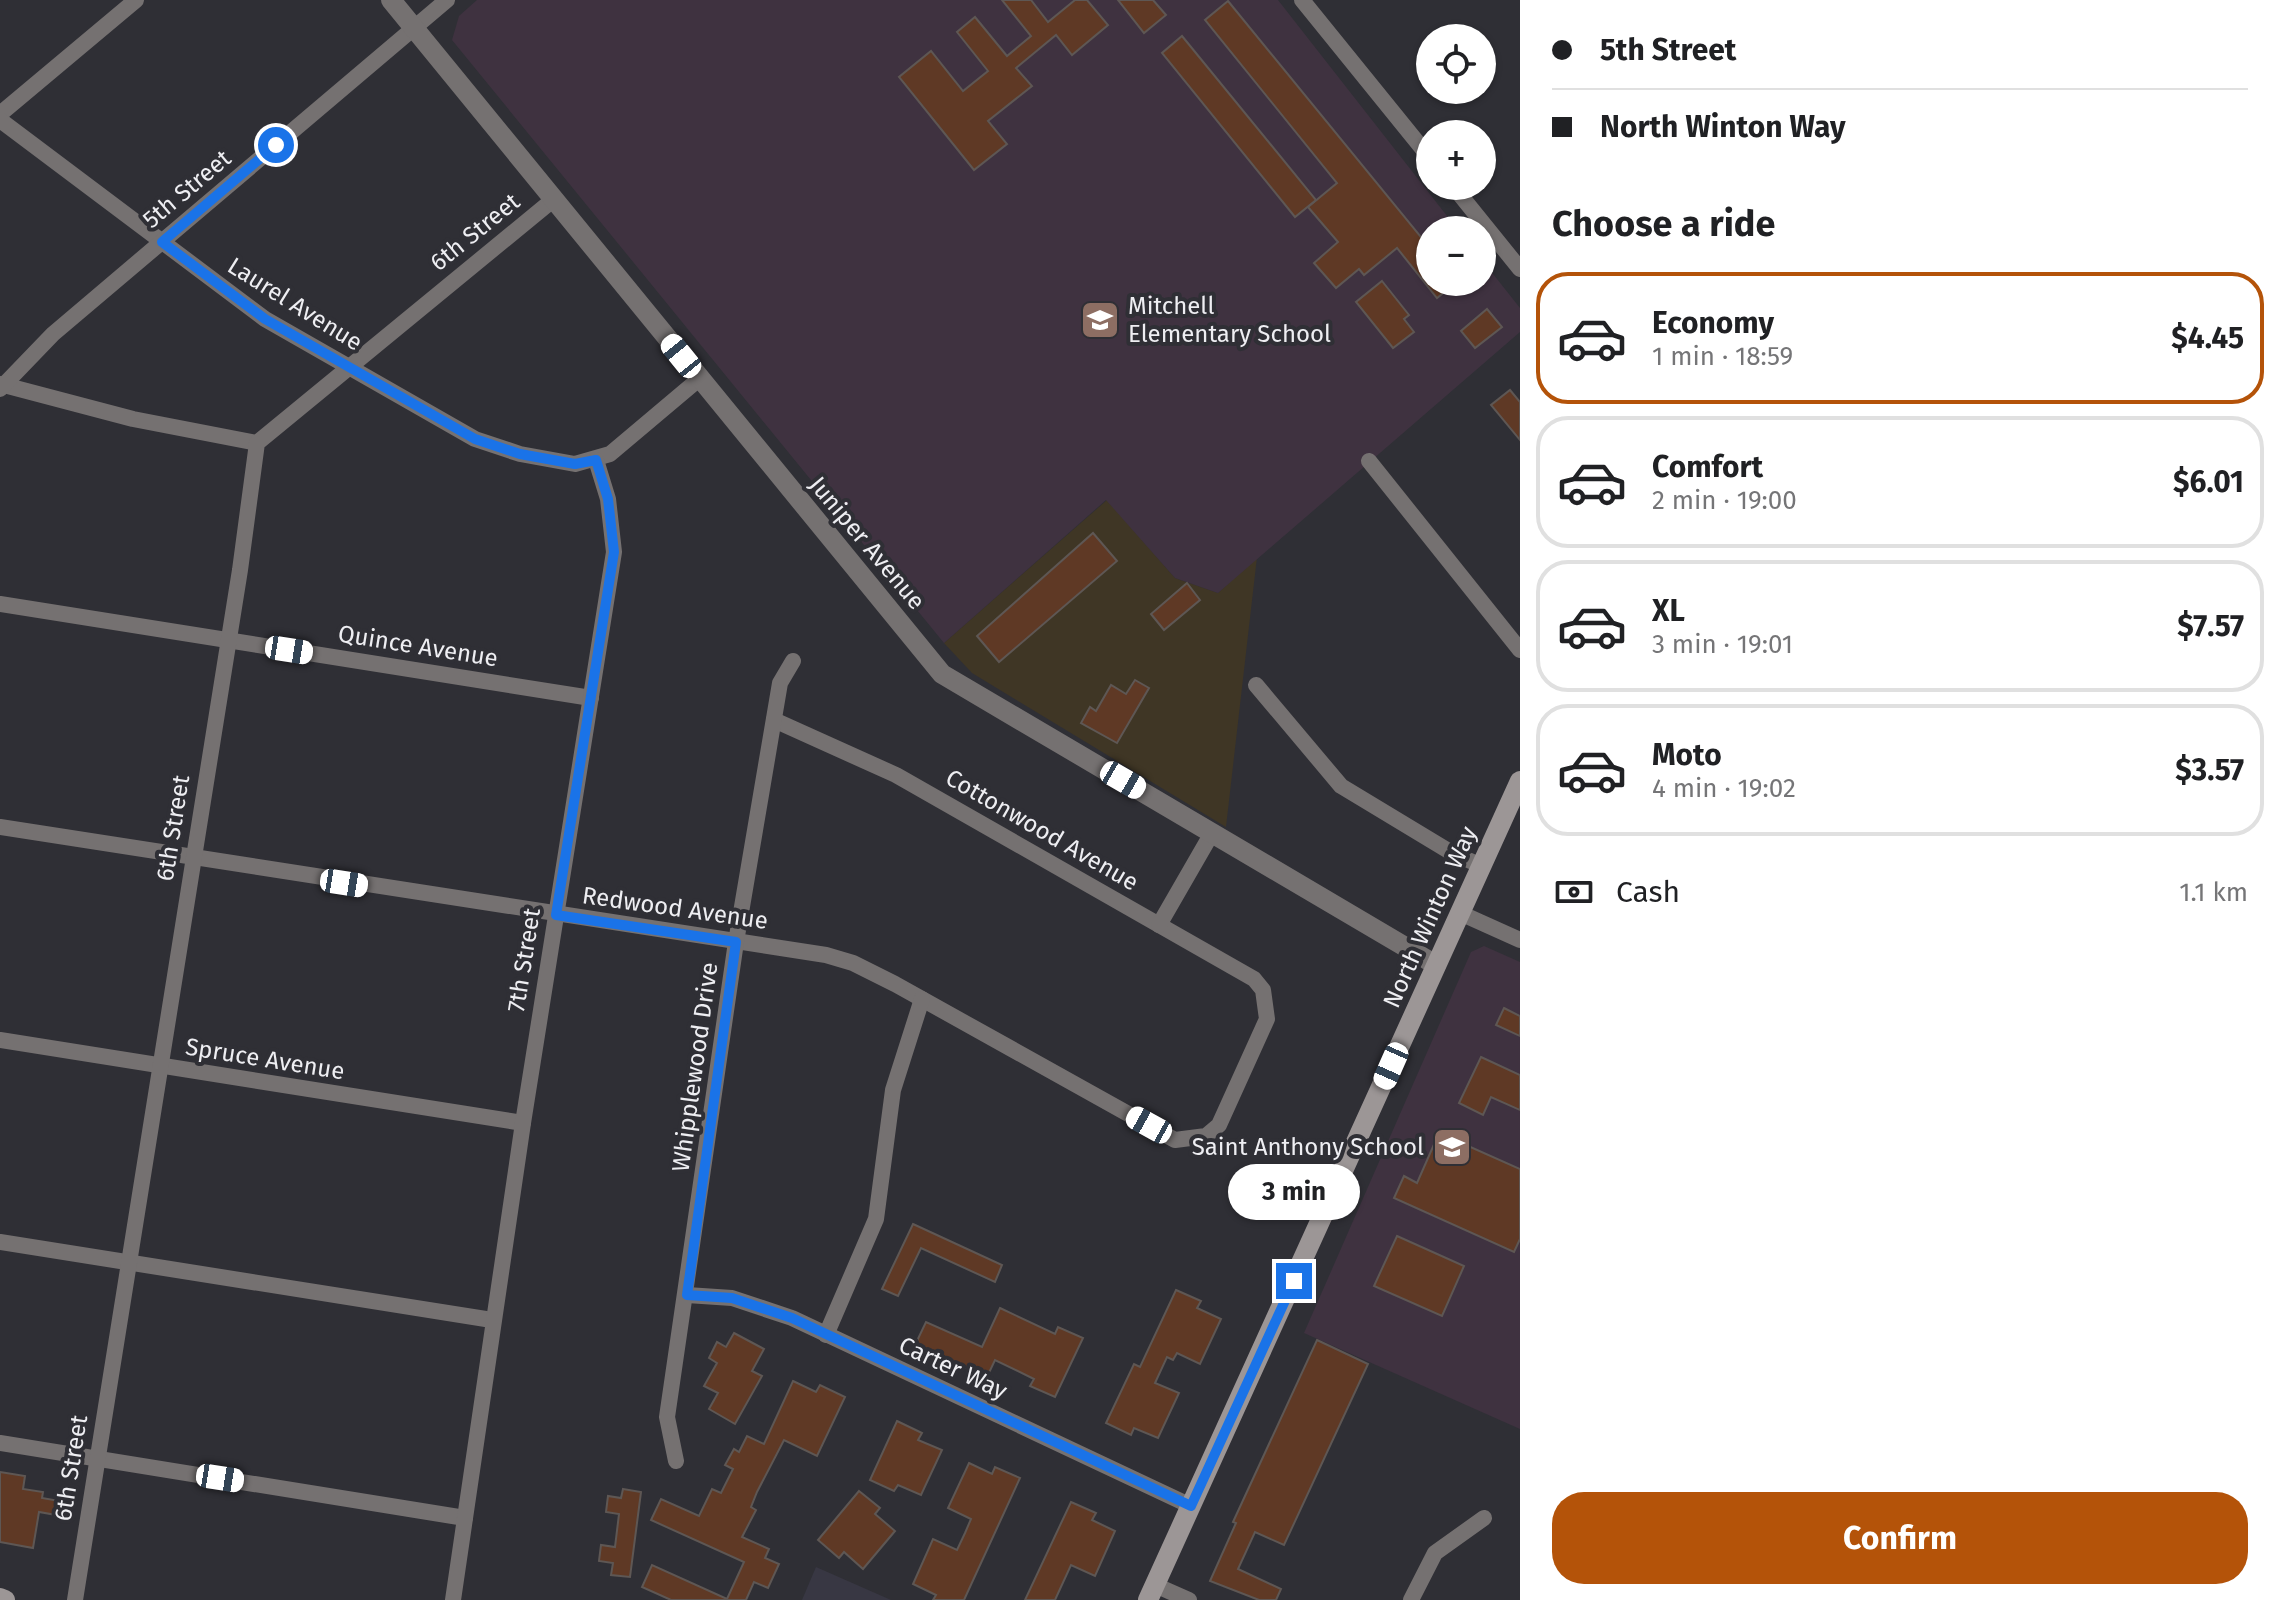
<!DOCTYPE html>
<html lang="en">
<head>
<meta charset="utf-8">
<style>
  :root { --surface:#fff; --page:#f6f6f6; --text:#202124; --muted:#757577; --line:#e0e0e0; --accent:#b45309 }
  body { margin:0; font-family:"Fira Sans",sans-serif; background:var(--page); color:var(--text); height:100vh; display:flex; flex-direction:column; font-size:30px; white-space:nowrap }
  * { box-sizing:border-box; margin:0 }
  p { font-size:26px; color:var(--muted) }
  .icon { flex:none; width:44px; height:44px; fill:none; stroke:currentColor; stroke-width:2; stroke-linecap:round; stroke-linejoin:round }
  .map { position:relative; flex:1; overflow:hidden }
  .panel { display:flex; flex-direction:column; background:var(--surface); width:760px }
  .panel>* { flex:none }
  .guide { display:grid; align-content:center; height:176px; padding:0 32px; background:var(--surface) }
  .controls { position:absolute; left:1416px; top:24px; display:grid; gap:16px }
  .controls a { display:grid; place-items:center; width:80px; height:80px; border-radius:50%; background:var(--surface); box-shadow:0 2px 6px #0004; font-size:40px }
  .end { position:absolute; width:36px; height:36px; margin:-18px; border:10px solid #1a73e8; background:#fff; box-shadow:0 0 0 4px #fff }
  .from { border-radius:50% }
  .bubble { position:absolute; height:56px; border-radius:28px; background:var(--surface); box-shadow:0 2px 6px #0004; font-size:26px; font-weight:700; line-height:56px; text-align:center }
  .car { position:absolute; width:24px; height:48px; margin:-24px -12px; border-radius:10px; box-shadow:0 0 6px 2px #0007; background:linear-gradient(#fff 24%,#345 0 40%,#fff 0 76%,#345 0 86%,#fff 0) }
  .guide b { display:flex; align-items:center; gap:28px; height:76px; font-size:30px }
  .guide b+b { border-top:2px solid var(--line) }
  .guide i { width:20px; height:20px; background:var(--text) }
  ul { padding:0; list-style:none }
  li { display:flex; align-items:center; gap:24px; height:132px; margin:0 16px 12px; padding:0 16px; border:4px solid var(--line); border-radius:32px }
  li div { flex:1 }
  li b { display:block; font-size:30px }
  li em { font-style:normal; font-weight:700 }
  li.on { border-color:var(--accent) }
  li>.icon { width:72px; height:72px; stroke-width:1.5 }
  h2 { padding:0 32px; font-size:36px; line-height:96px }
  .pay { display:flex; align-items:center; gap:20px; height:88px; padding:0 32px; font-size:30px }
  .pay p { margin-inline-start:auto }
  .action { display:flex; gap:16px; margin-top:auto; padding:16px 32px }
  .action a { flex:1; height:92px; border-radius:32px; background:var(--accent); color:#fff; font-size:32px; font-weight:700; line-height:92px; text-align:center }
  main { display:flex; flex:1; min-height:0 }
  .map>svg:first-child { display:block }
</style>
</head>
<body>
<main>
<div class="map">
<svg width="1520" height="1600" viewBox="0 0 1520 1600">
  <rect width="100%" height="100%" fill="#2f2f35"/>
  <polygon fill="#383743" points="816,1567 891,1600 802,1600"/>
  <polygon fill="#3f3625" points="1107,500 1175,578 1218,593 1257,557 1226,827 972,673 944,643"/>
  <g fill="#3f3240">
    <polygon points="477,0 1278,0 1458,230 1430,230 1430,282 1482,282 1482,260 1520,308 1520,332 1218,593 1175,578 1106,500 944,643 452,40 459,16"/>
    <polygon points="1484,946 1520,962 1520,1429 1304,1333 1471,952"/>
  </g>
  <g fill="#5f3925" stroke="#5e5754" stroke-width="2">
    <polygon points="1002,0 1031,0 1048,22 1075,0 1087,0 1108,25 1072,55 1056,35 1016,68 1032,86 988,121 1007,144 974,170 899,77 931,51 963,91 988,71 957,32 975,17 1007,56 1031,36"/>
    <polygon points="1118,0 1153,0 1166,15 1144,33"/>
    <polygon points="1228,1 1430,248 1430,282 1457,282 1437,298 1397,248 1364,275 1359,269 1336,288 1314,263 1338,242 1308,207 1337,183 1205,20"/>
    <polygon points="1182,36 1316,200 1295,217 1162,53"/>
    <polygon points="1382,281 1409,315 1404,319 1414,332 1393,348 1356,302"/>
    <polygon points="1487,309 1502,327 1475,348 1461,331"/>
    <polygon points="1510,390 1520,402 1520,440 1491,405"/>
    <polygon points="1093,533 1117,561 999,662 977,636"/>
    <polygon points="1187,583 1200,600 1164,630 1151,614"/>
    <polygon points="1135,680 1149,688 1117,743 1081,723 1090,707 1096,711 1111,685 1126,694"/>
    <polygon points="1504,1008 1520,1016 1520,1036 1496,1025"/>
    <polygon points="1481,1057 1520,1075 1520,1110 1491,1097 1483,1115 1459,1103"/>
    <polygon points="1439,1133 1520,1169 1520,1239 1514,1252 1394,1198 1404,1176 1417,1183"/>
    <polygon points="913,1224 1002,1265 995,1282 921,1248 898,1296 882,1289"/>
    <polygon points="1397,1236 1464,1266 1442,1316 1374,1286"/>
    <polygon points="1176,1290 1201,1301 1197,1308 1221,1319 1200,1364 1177,1353 1173,1360 1167,1357 1155,1383 1179,1393 1158,1438 1134,1428 1131,1435 1106,1423 1134,1364 1140,1367"/>
    <polygon points="1000,1308 1055,1334 1058,1327 1083,1338 1055,1397 1030,1386 1034,1379 995,1360 987,1377 915,1345 926,1322 982,1347"/>
    <polygon points="734,1333 764,1349 752,1371 762,1376 735,1424 709,1409 718,1393 704,1386 717,1363 709,1358 717,1342 726,1347"/>
    <polygon points="1317,1340 1368,1364 1284,1545 1255,1532 1238,1569 1281,1589 1276,1600 1259,1600 1210,1581 1236,1523 1233,1522"/>
    <polygon points="793,1381 816,1392 820,1385 845,1397 817,1456 784,1440 757,1492 751,1507 756,1510 742,1537 769,1549 765,1558 779,1564 768,1588 754,1582 746,1600 671,1600 642,1587 652,1565 727,1599 744,1562 651,1520 661,1499 699,1516 712,1489 721,1493 733,1469 725,1465 734,1449 739,1452 747,1436 764,1444"/>
    <polygon points="897,1421 922,1433 918,1440 942,1450 921,1495 898,1485 894,1491 870,1480"/>
    <polygon points="969,1463 992,1474 995,1467 1020,1478 964,1600 933,1600 936,1595 913,1584 933,1539 957,1550 965,1533 971,1519 948,1508"/>
    <polygon points="0,1472 25,1476 23,1489 43,1492 42,1498 65,1502 62,1516 39,1512 33,1548 0,1542"/>
    <polygon points="623,1489 641,1492 630,1577 611,1575 613,1563 599,1561 601,1545 615,1547 619,1514 606,1512 608,1496 621,1498"/>
    <polygon points="859,1491 880,1508 875,1514 895,1531 863,1569 844,1552 839,1558 818,1540"/>
    <polygon points="1071,1502 1096,1513 1092,1520 1115,1531 1095,1576 1071,1565 1055,1600 1025,1600"/>
  </g>
  <g fill="none" stroke-linecap="round" stroke-linejoin="round">
    <g stroke="#757171" stroke-width="16">
      <polyline points="1302,0 1430,158"/>
      <polyline points="0,114 136,0"/>
      <polyline points="0,120 265,319 475,439 520,454 575,464 610,454 699,379"/>
      <polyline points="1453,186 1520,269"/>
      <polyline points="0,384 133,419 257,443"/>
      <polyline points="0,389 53,334 447,0"/>
      <polyline points="1369,461 1520,650"/>
      <polyline points="0,604 591,698"/>
      <polyline points="1256,685 1341,786 1452,853 1482,866"/>
      <polyline points="0,827 826,955 853,963 895,984 1175,1140 1206,1136 1219,1125 1267,1019 1263,990 1254,979 896,775 774,720"/>
      <polyline points="1460,913 1520,940"/>
      <polyline points="1159,925 1212,833"/>
      <polyline points="0,1040 523,1123"/>
      <polyline points="0,1242 492,1320"/>
      <polyline points="687,1295 732,1298 792,1318 1191,1506"/>
      <polyline points="826,1335 876,1219 893,1090 922,999"/>
      <polyline points="0,1443 465,1518"/>
      <polyline points="676,1461 667,1417 736,942 780,683 793,661"/>
      <polyline points="1155,1585 1189,1600"/>
      <polyline points="75,1600 240,570 257,443 554,199"/>
      <polyline points="453,1600 523,1123 614,552 608,499 596,460"/>
      <polyline points="1411,1600 1435,1553 1484,1518"/>
    </g>
    <polyline stroke="#757171" stroke-width="20" points="391,0 942,674 1436,965"/>
    <g stroke="#9c9696" stroke-width="20">
      <polyline points="0,1598 5,1600"/>
      <polyline points="1148,1600 1520,781"/>
    </g>
  </g>
  <g fill="none" stroke-linecap="round" stroke-linejoin="round">
    <polyline stroke="#1a73e8" stroke-width="10" points="276,145 162,242 265,319 475,439 520,454 575,464 596,460 608,499 614,552 556,915 736,942 687,1295 732,1298 792,1318 1191,1506 1294,1281"/>
  </g>
  <defs>
    <symbol id="school-square" viewBox="-11 -11 22 22"><rect x="-9" y="-9" width="18" height="18" rx="4" fill="#8d6e63" stroke="#2f2f35"/><path d="M0-5L7-2L0 1L-7-2ZM-4 1L0 2.5L4 1V4Q0 6-4 4Z" fill="#fff"/></symbol>
  </defs>
  <g fill-rule="evenodd">
    <use href="#school-square" x="1078" y="298" width="44" height="44"/>
    <use href="#school-square" x="1430" y="1125" width="44" height="44"/>
  </g>
  <g text-anchor="middle" stroke-width="8" stroke-linejoin="round" paint-order="stroke">
    <g font-size="24" fill="#eeeef2" stroke="#2f2f35">
      <text transform="translate(187 189) rotate(-40)" y="8">5th Street</text>
      <text transform="translate(475 232) rotate(-39)" y="8">6th Street</text>
      <text transform="translate(295 304) rotate(32)" y="8">Laurel Avenue</text>
      <text transform="translate(867 543) rotate(50)" y="8">Juniper Avenue</text>
      <text transform="translate(418 646) rotate(9)" y="8">Quince Avenue</text>
      <text transform="translate(173 828) rotate(-81)" y="8">6th Street</text>
      <text transform="translate(1042 830) rotate(30)" y="8">Cottonwood Avenue</text>
      <text transform="translate(675 908) rotate(8)" y="8">Redwood Avenue</text>
      <text transform="translate(1430 917) rotate(-66)" y="8">North Winton Way</text>
      <text transform="translate(524 960) rotate(-81)" y="8">7th Street</text>
      <text transform="translate(265 1059) rotate(9)" y="8">Spruce Avenue</text>
      <text transform="translate(695 1067) rotate(-82)" y="8">Whipplewood Drive</text>
      <text transform="translate(953 1368) rotate(25)" y="8">Carter Way</text>
      <text transform="translate(71 1468) rotate(-81)" y="8">6th Street</text>
    </g>
    <g font-size="24" fill="#eeeef2" stroke="#2f2f35" text-anchor="start">
      <text x="1128" y="314">Mitchell<tspan x="1128" dy="28">Elementary School</tspan></text>
      <text x="1424" y="1155" text-anchor="end">Saint Anthony School</text>
    </g>
  </g>
</svg>
<div class="controls">
<a><svg class="icon" aria-label="locate" viewBox="0 0 24 24"><circle cx="12" cy="12" r="6"/><path d="M12 2v4M12 18v4M2 12h4M18 12h4"/></svg></a>
<a>+</a>
<a>−</a>
</div>
<i class="end from" style="left:276px;top:145px"></i>
<i class="end" style="left:1294px;top:1281px"></i>
<div class="bubble" style="left:1228px;top:1164px;width:132px">3 min</div>
<i class="car" style="left:681px;top:356px;rotate:321deg"></i>
<i class="car" style="left:289px;top:650px;rotate:99deg"></i>
<i class="car" style="left:1123px;top:780px;rotate:120deg"></i>
<i class="car" style="left:344px;top:883px;rotate:99deg"></i>
<i class="car" style="left:1391px;top:1066px;rotate:204deg"></i>
<i class="car" style="left:1149px;top:1125px;rotate:299deg"></i>
<i class="car" style="left:220px;top:1478px;rotate:99deg"></i>
</div>
<section class="panel">
<div class="guide">
<b><i class="from"></i>5th Street</b>
<b><i></i>North Winton Way</b>
</div>
<h2>Choose a ride</h2>
<ul>
<li class="on"><svg class="icon" aria-label="car" viewBox="0 0 24 24"><path d="M5 17H2v-5l4-1 3-4h7l3 4 3 1v5h-3M9 17h6M6 11h13"/><circle cx="7" cy="17" r="2"/><circle cx="17" cy="17" r="2"/></svg><div><b>Economy</b><p>1 min · 18:59</p></div><em>$4.45</em></li>
<li><svg class="icon" aria-label="car" viewBox="0 0 24 24"><path d="M5 17H2v-5l4-1 3-4h7l3 4 3 1v5h-3M9 17h6M6 11h13"/><circle cx="7" cy="17" r="2"/><circle cx="17" cy="17" r="2"/></svg><div><b>Comfort</b><p>2 min · 19:00</p></div><em>$6.01</em></li>
<li><svg class="icon" aria-label="car" viewBox="0 0 24 24"><path d="M5 17H2v-5l4-1 3-4h7l3 4 3 1v5h-3M9 17h6M6 11h13"/><circle cx="7" cy="17" r="2"/><circle cx="17" cy="17" r="2"/></svg><div><b>XL</b><p>3 min · 19:01</p></div><em>$7.57</em></li>
<li><svg class="icon" aria-label="car" viewBox="0 0 24 24"><path d="M5 17H2v-5l4-1 3-4h7l3 4 3 1v5h-3M9 17h6M6 11h13"/><circle cx="7" cy="17" r="2"/><circle cx="17" cy="17" r="2"/></svg><div><b>Moto</b><p>4 min · 19:02</p></div><em>$3.57</em></li>
</ul>
<div class="pay"><svg class="icon" aria-label="cash" viewBox="0 0 24 24"><path d="M3 7h18v10H3z"/><circle cx="12" cy="12" r="2"/></svg>Cash<p>1.1 km</p></div>
<div class="action"><a>Confirm</a></div>
</section>
</main>
</body>
</html>
